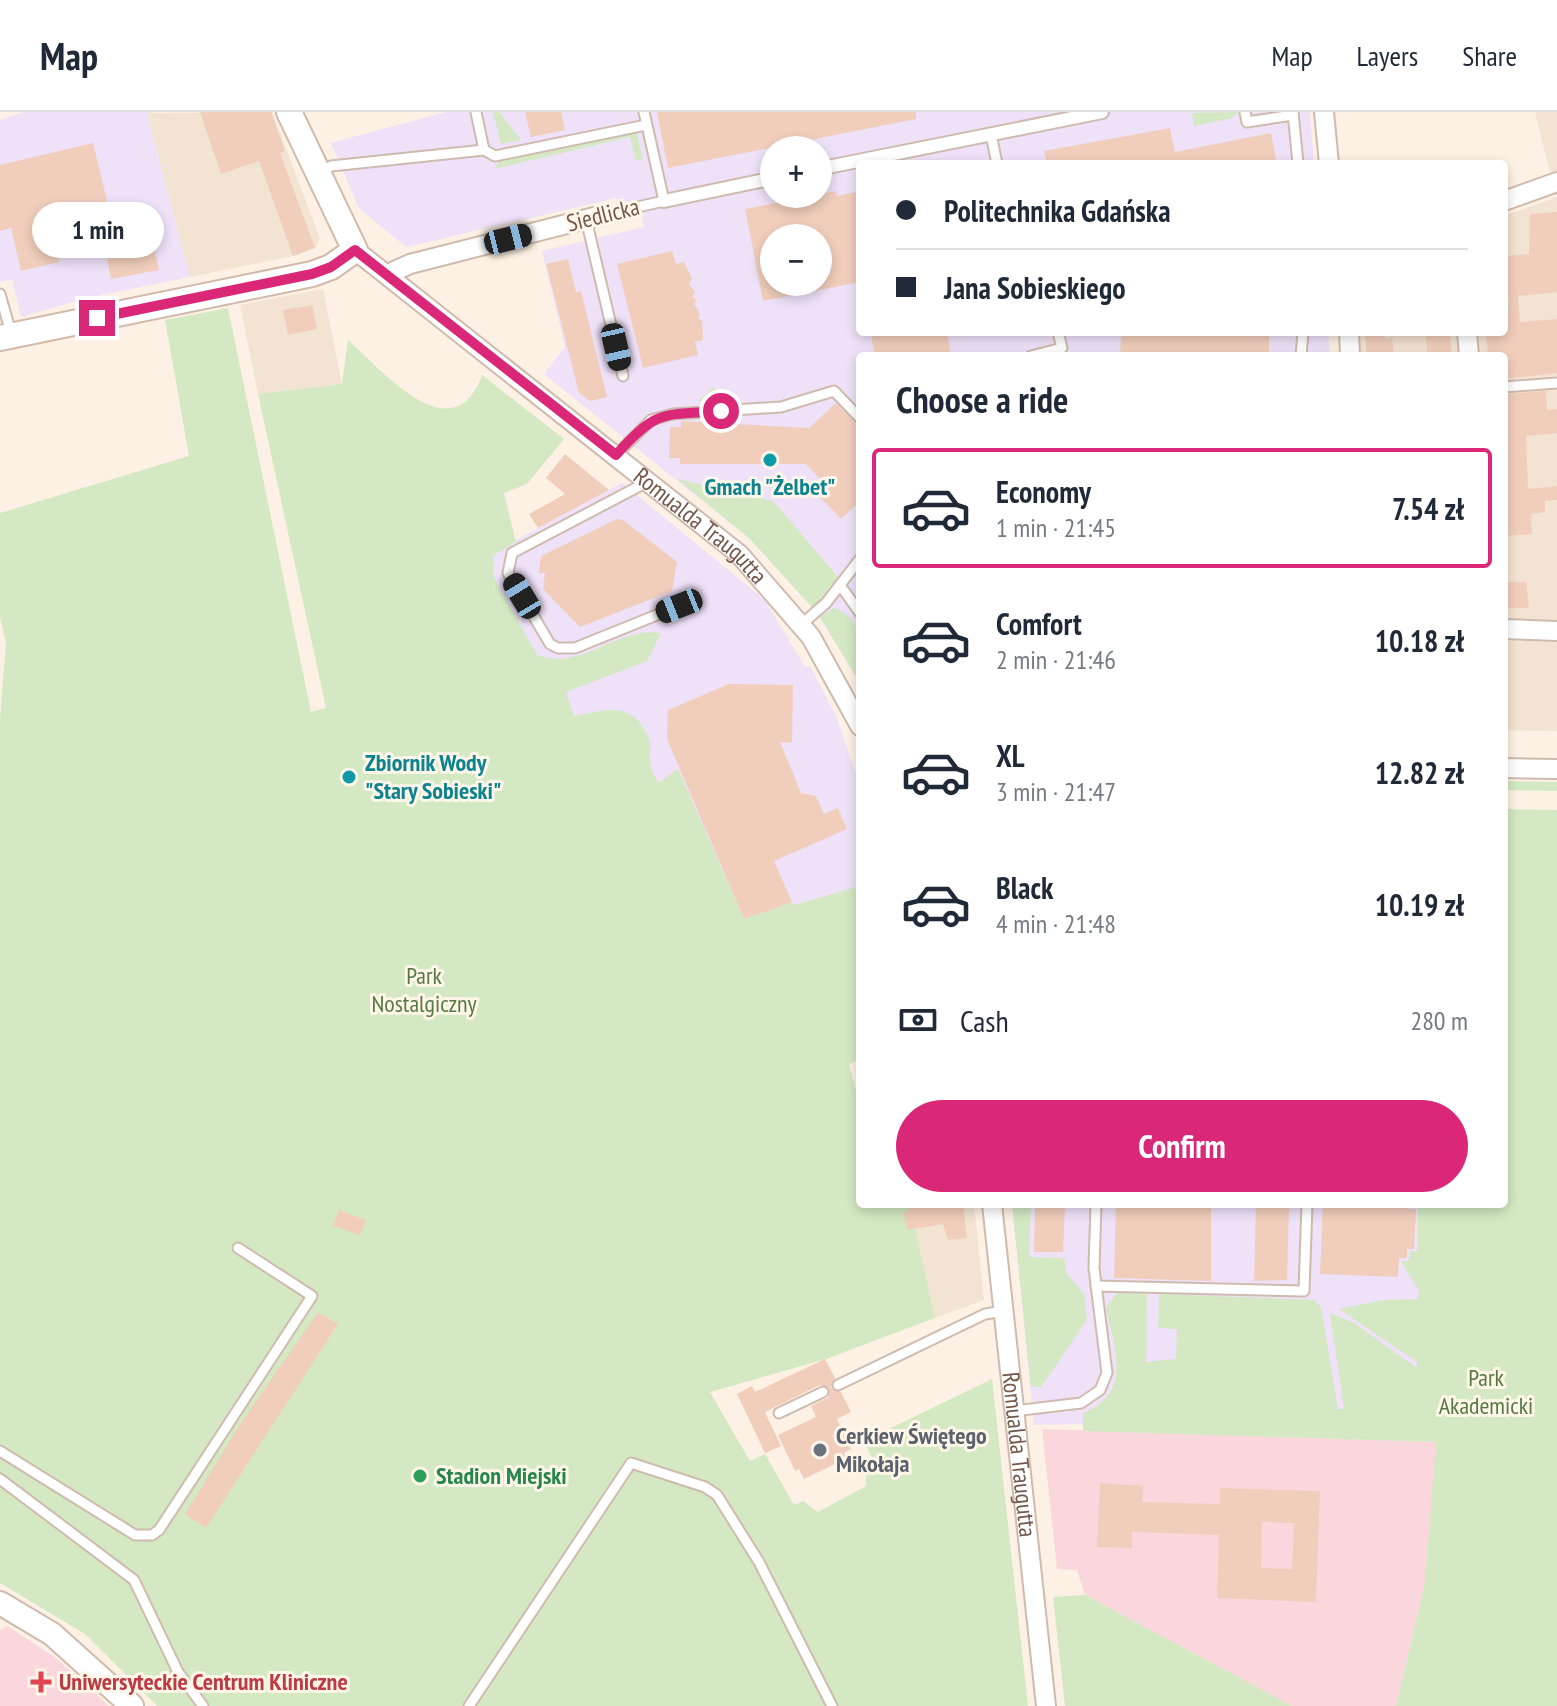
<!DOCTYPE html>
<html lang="en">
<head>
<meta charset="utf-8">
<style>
  :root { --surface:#fff; --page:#f2f2f3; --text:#1f2937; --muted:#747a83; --line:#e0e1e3; --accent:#db2777 }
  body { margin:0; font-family:"PT Sans Narrow",sans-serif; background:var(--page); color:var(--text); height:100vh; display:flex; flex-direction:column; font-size:30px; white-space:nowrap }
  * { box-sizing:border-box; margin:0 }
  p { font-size:26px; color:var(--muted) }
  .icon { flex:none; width:44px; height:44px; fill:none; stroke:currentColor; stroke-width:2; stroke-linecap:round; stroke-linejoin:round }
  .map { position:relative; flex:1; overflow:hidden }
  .sheet { position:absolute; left:856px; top:240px; width:652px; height:856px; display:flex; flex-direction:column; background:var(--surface); border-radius:8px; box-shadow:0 4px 12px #0003 }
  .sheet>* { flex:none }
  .guide { position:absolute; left:856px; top:48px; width:652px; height:176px; border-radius:8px; box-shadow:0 4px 12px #0003; display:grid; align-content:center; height:176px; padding:0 40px; background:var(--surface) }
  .tools { position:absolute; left:760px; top:24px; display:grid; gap:16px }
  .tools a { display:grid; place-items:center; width:72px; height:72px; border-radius:50%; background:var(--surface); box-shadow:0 4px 12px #0003; font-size:40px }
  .end { position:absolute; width:36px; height:36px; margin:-18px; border:10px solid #db2777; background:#fff; box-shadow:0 0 0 4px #fff }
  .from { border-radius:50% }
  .bubble { position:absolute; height:56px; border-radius:28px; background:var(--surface); box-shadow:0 4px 12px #0003; font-size:26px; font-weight:700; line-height:56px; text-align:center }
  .car { position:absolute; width:24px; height:48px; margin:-24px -12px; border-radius:10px; box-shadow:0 0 6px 2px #0007; background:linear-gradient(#222 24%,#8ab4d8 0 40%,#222 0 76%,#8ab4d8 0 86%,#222 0) }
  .guide b { display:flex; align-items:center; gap:28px; height:76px; font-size:30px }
  .guide b+b { border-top:2px solid var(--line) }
  .guide i { width:20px; height:20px; background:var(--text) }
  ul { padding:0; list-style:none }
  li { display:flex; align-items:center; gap:24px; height:120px; margin:0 16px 12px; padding:0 24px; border:4px solid transparent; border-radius:8px }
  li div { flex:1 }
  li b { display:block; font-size:30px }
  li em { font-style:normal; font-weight:700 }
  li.current { border-color:var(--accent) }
  li>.icon { width:72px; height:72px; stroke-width:1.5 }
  h2 { padding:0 40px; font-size:36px; line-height:96px }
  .pay { display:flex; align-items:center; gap:20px; height:88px; padding:0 40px; font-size:30px }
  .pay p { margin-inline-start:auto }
  .action { display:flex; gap:16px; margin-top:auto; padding:16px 40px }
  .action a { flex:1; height:92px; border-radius:48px; background:var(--accent); color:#fff; font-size:32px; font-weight:700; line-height:92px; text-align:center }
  header { display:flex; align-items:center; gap:48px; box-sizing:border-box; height:112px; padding:0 40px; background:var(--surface); border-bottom:2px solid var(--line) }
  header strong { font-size:38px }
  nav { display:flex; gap:44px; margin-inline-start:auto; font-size:28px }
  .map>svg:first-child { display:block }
</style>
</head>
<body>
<header>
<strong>Map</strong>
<nav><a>Map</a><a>Layers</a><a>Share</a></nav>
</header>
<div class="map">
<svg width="1557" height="1594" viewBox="0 0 1557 1594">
  <rect width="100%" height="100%" fill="#fcf1e4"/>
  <g fill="#f3e3d3">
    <polygon points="272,0 320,126 315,136 293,144 190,165 147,1"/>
    <polygon points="1535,0 1557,0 1557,58 1550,61"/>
    <polygon points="1557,85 1557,619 1504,618 1504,244 1359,244 1357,220 1504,220 1504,104"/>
    <polygon points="323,177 342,272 258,282 240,193"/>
    <polygon points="925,1092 974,1092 984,1188 935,1206 910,1097"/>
  </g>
  <g fill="#eee1f8" fill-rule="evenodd">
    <polygon points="23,0 151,0 147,2 190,165 87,186 21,205 12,167 0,170 0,8"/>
    <path d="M 446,0 L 1310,0 L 1314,52 L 860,52 L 860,220 L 1328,220 L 1330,244 L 860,244 L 860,571 L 817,501 L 750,427 L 544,262 L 565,235 L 542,139 L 644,115 L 641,101 L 622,106 L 616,86 L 406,135 L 359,96 L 331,31 ZM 774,38 L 818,38 L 818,82 L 774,82 ZM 774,126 L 818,126 L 818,170 L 774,170 Z"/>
    <polygon points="622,371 765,488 805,555 810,554 836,604 860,673 860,774 732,817 453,453 516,428"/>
    <polygon points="1012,1092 1445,1092 1419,1180 1416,1300 1110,1290 1083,1301 1083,1312 1034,1313"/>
  </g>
  <g fill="#fad7dd">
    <polygon points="1042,1317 1437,1330 1425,1471 1396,1594 1292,1594 1085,1483 1077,1458 1057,1457"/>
    <polygon points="7,1514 55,1545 109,1594 0,1594 0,1518"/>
  </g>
  <g fill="#d4e9c3">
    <polygon points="493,0 499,0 521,28 501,32"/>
    <polygon points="1238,0 1232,6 1194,14 1192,1"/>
    <polygon points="633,20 637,22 643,48 636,49 630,25 494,57 500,48"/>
    <path d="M 228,196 L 311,600 L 326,596 L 258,282 L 342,272 L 348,228 C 383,259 453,343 482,263 L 564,327 L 527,372 L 504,381 L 516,430 L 494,443 L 493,464 L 537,543 C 581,560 617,514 661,521 L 647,549 L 566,580 L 574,604 C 598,600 627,589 642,614 C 645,619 649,624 650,630 C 651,651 646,652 659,671 L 677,657 L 679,659 L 744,807 L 792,790 L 794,793 L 860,774 L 860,948 L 849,952 L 860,993 L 860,1092 L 925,1092 L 911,1098 L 935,1206 L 826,1247 L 710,1280 L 750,1349 L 765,1342 L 794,1393 L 803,1389 L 818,1400 L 866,1374 L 866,1359 L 875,1353 L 864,1329 L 992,1267 L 1028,1594 L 157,1594 L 85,1522 L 0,1471 L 0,608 L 6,530 L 0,506 L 0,401 L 189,344 L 165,208 Z"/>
    <path d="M 713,275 L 741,294 C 727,295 708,300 699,288 Z"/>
    <polygon points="677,367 773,389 838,465 813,496 750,427"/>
    <path d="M 834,496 C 867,507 860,542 860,571 L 820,505 Z"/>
    <polygon points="1504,669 1557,670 1557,679 1504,678"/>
    <path d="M 1504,697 L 1557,698 L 1557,1594 L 1396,1594 L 1425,1471 L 1436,1330 L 1083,1319 L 1083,1301 C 1134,1280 1114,1237 1106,1195 L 1117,1181 L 1147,1182 L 1146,1250 L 1176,1247 L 1177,1217 L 1158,1216 L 1159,1182 L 1314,1188 L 1321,1195 L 1338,1297 L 1344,1297 L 1330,1201 L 1354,1211 L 1417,1256 L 1417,1250 L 1339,1197 L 1383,1188 L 1418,1187 L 1419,1179 L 1401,1149 L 1409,1149 L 1410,1139 L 1417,1139 L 1418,1095 L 1411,1092 L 1504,1092 Z"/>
    <polygon points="1012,1092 1031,1092 1029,1145 1064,1146 1067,1162 1084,1182 1087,1208 1041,1275 1031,1275"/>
    <polygon points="1085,1483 1292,1594 1065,1594 1053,1485"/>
  </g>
  <g fill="#f1cebc" fill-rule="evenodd">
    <polygon points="200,0 271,0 285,39 280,41 315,136 293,144 259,49 221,62"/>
    <polygon points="525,0 561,0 565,18 531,25"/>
    <polygon points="657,0 916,0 916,7 668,56"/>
    <polygon points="1170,16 1175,40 1271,21 1277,52 1047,52 1044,39"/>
    <polygon points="93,31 108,93 49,107 59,150 21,159 11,116 0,119 0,53"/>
    <path d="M 836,79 L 837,84 L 860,79 L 860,170 L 763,189 L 745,97 ZM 774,126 L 818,126 L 818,170 L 774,170 Z"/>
    <polygon points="1557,100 1557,180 1518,184 1520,210 1557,207 1557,261 1504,267 1504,244 1488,244 1486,220 1504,220 1504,144 1529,142 1530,102"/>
    <polygon points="152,125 159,158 111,167 105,135"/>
    <polygon points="672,139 676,152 684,150 692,167 689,171 695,181 692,185 697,188 694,192 700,202 698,206 702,209 703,228 695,230 698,243 643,256 617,152"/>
    <polygon points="568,147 576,180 581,179 607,285 590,289 579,281 546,152"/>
    <polygon points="312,193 317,217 288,223 283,198"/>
    <polygon points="882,220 947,220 951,244 875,244 871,222"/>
    <polygon points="1121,220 1269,220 1269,244 1120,244"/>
    <polygon points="1365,220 1385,220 1385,227 1392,226 1394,244 1367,244"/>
    <polygon points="1425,220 1450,220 1452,244 1428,244"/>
    <polygon points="1546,279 1547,298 1557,297 1557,321 1526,324 1528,377 1557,374 1557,388 1545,389 1545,400 1531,402 1532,422 1504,424 1504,282"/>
    <polygon points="836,291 860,315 860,389 841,407 816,381 825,372 806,352 680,352 680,346 669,346 670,315 681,315 681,309 809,316"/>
    <polygon points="565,342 609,378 538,416 529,402 565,382 546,366"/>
    <polygon points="617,407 623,408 677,450 672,479 580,515 543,477 545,461 539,461 541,444"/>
    <polygon points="1504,470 1526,470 1529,496 1504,496"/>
    <polygon points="729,572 793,573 792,631 780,630 801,681 816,684 824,702 838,696 847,717 774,749 792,790 744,807 667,627 668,598"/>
    <polygon points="908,1092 963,1092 967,1126 948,1128 943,1112 907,1118 903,1100 910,1098"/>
    <polygon points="1035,1092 1065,1092 1063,1140 1034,1140"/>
    <polygon points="1116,1092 1211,1092 1211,1169 1114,1166"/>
    <polygon points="1256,1092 1289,1092 1287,1168 1254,1169"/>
    <polygon points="1323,1092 1408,1092 1408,1097 1416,1097 1414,1137 1407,1137 1407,1146 1399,1146 1398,1165 1320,1162"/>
    <polygon points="339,1098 366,1108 360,1123 333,1114"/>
    <polygon points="318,1200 338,1212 206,1416 185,1402 239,1314"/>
    <polygon points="825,1247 835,1266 831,1276 841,1280 851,1300 837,1307 851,1337 844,1341 847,1346 804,1367 799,1357 795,1359 778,1323 816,1305 811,1294 829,1285 829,1276 820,1273 765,1300 781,1334 765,1341 737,1282 752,1274 755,1280"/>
    <path d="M 1100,1371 L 1143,1374 L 1142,1390 L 1220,1392 L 1220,1376 L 1320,1379 L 1316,1490 L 1217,1486 L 1219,1423 L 1132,1420 L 1132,1436 L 1097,1435 ZM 1262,1410 L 1294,1411 L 1292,1457 L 1261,1456 Z"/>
  </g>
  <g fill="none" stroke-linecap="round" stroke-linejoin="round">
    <defs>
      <g id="service">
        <polyline points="476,0 484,38"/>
        <polyline points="1245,0 1247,10 1293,3"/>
        <polyline points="1293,0 1298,52"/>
        <polyline points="991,22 997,52"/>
        <polyline points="321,60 331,54 484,38 495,44 646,13"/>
        <polyline points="602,103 664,89 644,0"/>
        <polyline points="586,107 623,264"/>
        <polyline points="0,182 11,221"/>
        <polyline points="1031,244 1062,236 1058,220"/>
        <polyline points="1301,244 1303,220"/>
        <polyline points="1504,275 1557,271"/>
        <polyline points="616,343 651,308 673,302 781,295 834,279 860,306"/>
        <polyline points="649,369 512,441 508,461 550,532 558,536 575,536 679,494"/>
        <polyline points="840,473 860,501"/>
        <polyline points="802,512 826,491 860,447"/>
        <polyline points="1096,1174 1304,1179 1307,1092"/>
        <polyline points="838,1273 985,1202 1004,1199"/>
        <polyline points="1014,1299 1081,1291 1100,1278 1107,1261 1094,1156 1096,1092"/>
        <polyline points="779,1301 823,1280"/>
        <polyline points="0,1339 135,1423 152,1423 159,1418 312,1184 238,1136"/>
        <polyline points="0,1367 134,1468 178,1560 203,1594"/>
        <polyline points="469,1594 631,1351 705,1375 717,1383 759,1450 832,1594"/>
      </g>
      <g id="pedestrian">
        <polyline points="818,57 1102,0"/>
        <polyline points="664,89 774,66"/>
      </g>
      <g id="minor">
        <polyline points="1324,0 1329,52"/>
        <polyline points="1504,89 1557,70"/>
        <path id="s1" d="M 355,138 L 739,442 L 811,525 L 860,614"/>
        <polyline points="388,162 410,152 602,103"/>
        <polyline points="1349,220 1350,244"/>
        <polyline points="1467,220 1469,244"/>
        <polyline points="1504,517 1557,519"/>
        <polyline points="1504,656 1557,657"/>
        <path id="s2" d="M 992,1092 L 1046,1594"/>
      </g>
      <polyline id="tertiary" points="0,1491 52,1522 132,1594"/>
      <polyline id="secondary" points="0,226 312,162 331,155 355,138 289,0"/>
    </defs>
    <use href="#service" stroke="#cfbbae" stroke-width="13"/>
    <use href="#pedestrian" stroke="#cfbbae" stroke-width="16"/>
    <use href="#minor" stroke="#cfbbae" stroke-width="22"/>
    <use href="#tertiary" stroke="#cfbbae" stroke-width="26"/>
    <use href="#secondary" stroke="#d2baab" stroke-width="28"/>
    <use href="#service" stroke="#fff" stroke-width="9"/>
    <use href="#pedestrian" stroke="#fff" stroke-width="12"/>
    <use href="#minor" stroke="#fff" stroke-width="18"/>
    <use href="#tertiary" stroke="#fff" stroke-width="22"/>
    <use href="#secondary" stroke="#fff" stroke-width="24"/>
  </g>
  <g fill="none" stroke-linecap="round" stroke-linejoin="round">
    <path stroke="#db2777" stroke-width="10" d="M 97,206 L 312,162 L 331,155 L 355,138 L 616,343 C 657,297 662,303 721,299"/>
  </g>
  <g fill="#0f9aa8" stroke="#fff6ea" stroke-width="3">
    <circle cx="770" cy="348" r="8"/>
    <circle cx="349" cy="665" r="8"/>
  </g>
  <circle fill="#6b7280" stroke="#fff6ea" stroke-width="3" cx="820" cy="1338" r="8"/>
  <circle fill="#2e9e5b" stroke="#fff6ea" stroke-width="3" cx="420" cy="1364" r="8"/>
  <path fill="#e0444e" stroke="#fff6ea" stroke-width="3" d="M37 1558h8v8h8v8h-8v8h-8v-8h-8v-8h8z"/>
  <g text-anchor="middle" stroke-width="6" stroke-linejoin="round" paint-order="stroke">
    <g font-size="24" fill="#74574a" stroke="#fff6ea">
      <text transform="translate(603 103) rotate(-14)" y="8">Siedlicka</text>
      <text dy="8" stroke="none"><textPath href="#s1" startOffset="442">Romualda Traugutta</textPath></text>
      <text dy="8" stroke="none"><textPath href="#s2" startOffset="252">Romualda Traugutta</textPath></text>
    </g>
    <g font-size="24" font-weight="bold" fill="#0d838f" stroke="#fff6ea">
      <text x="770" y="383">Gmach "Żelbet"</text>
      <text x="365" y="659" text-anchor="start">Zbiornik Wody<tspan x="365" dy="28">"Stary Sobieski"</tspan></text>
    </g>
    <g font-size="24" fill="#557942" stroke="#fff6ea">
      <text x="424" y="872">Park<tspan x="424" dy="28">Nostalgiczny</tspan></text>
      <text x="1486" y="1274">Park<tspan x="1486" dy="28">Akademicki</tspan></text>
    </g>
    <g font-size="24" font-weight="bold" fill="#5b616d" stroke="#fff6ea" text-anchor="start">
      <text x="836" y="1332">Cerkiew Świętego<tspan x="836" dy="28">Mikołaja</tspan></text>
    </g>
    <g font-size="24" font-weight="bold" fill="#27864d" stroke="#fff6ea" text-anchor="start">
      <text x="436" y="1372">Stadion Miejski</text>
    </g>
    <g font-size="24" font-weight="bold" fill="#be3a42" stroke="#fff6ea" text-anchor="start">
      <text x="59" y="1578">Uniwersyteckie Centrum Kliniczne</text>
    </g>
  </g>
</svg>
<div class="tools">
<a>+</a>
<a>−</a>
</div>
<i class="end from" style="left:721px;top:299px"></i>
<i class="end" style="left:97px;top:206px"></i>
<div class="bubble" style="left:32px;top:90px;width:132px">1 min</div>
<i class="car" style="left:508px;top:127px;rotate:76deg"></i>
<i class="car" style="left:616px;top:235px;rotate:167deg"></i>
<i class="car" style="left:522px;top:484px;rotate:329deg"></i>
<i class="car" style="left:679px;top:494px;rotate:248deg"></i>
<div class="guide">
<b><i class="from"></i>Politechnika Gdańska</b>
<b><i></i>Jana Sobieskiego</b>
</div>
<section class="sheet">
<h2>Choose a ride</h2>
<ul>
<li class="current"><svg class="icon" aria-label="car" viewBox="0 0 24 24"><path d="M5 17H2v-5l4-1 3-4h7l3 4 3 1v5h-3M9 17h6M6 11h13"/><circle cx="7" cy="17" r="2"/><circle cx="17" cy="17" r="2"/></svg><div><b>Economy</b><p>1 min · 21:45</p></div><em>7.54 zł</em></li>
<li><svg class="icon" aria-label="car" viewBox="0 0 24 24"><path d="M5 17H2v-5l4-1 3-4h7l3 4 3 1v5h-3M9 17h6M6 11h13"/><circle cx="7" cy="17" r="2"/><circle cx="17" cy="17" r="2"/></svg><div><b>Comfort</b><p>2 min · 21:46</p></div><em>10.18 zł</em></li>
<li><svg class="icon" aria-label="car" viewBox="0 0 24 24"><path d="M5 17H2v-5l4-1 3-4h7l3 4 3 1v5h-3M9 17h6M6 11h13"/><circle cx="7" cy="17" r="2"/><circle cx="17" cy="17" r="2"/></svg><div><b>XL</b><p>3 min · 21:47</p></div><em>12.82 zł</em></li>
<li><svg class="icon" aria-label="car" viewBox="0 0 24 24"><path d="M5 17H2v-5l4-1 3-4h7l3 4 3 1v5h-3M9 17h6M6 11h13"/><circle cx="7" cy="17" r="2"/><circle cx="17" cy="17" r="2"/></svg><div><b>Black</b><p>4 min · 21:48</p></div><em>10.19 zł</em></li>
</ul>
<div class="pay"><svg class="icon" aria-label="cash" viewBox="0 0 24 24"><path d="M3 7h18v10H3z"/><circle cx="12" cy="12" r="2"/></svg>Cash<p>280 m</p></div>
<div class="action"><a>Confirm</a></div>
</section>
</div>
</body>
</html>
